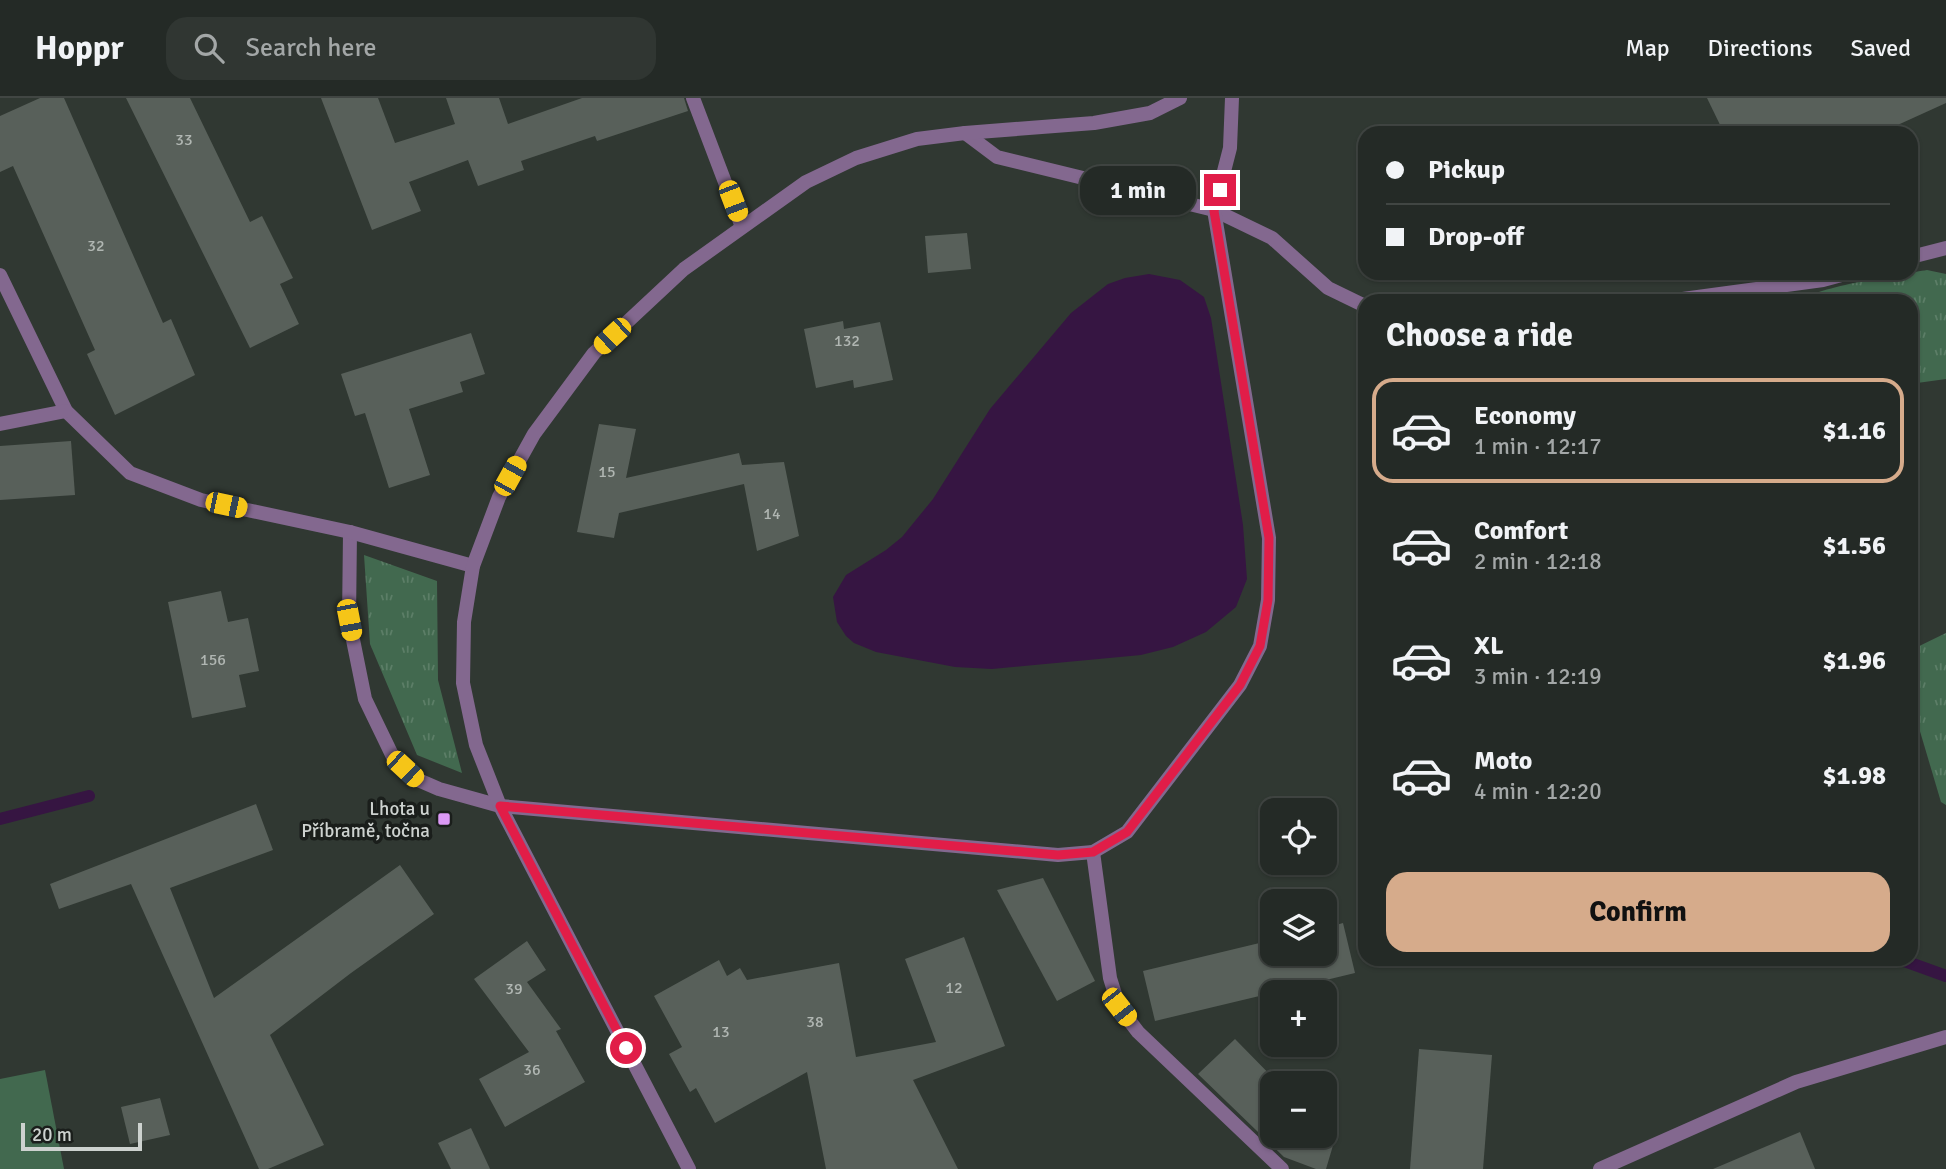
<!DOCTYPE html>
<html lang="en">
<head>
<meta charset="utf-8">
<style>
  :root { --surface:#242a26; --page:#303632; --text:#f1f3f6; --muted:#a3a7a7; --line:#414643; --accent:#d6ab8b }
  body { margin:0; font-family:Signika,sans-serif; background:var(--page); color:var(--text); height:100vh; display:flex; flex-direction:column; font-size:26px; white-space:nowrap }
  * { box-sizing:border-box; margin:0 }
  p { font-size:23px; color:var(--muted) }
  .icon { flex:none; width:38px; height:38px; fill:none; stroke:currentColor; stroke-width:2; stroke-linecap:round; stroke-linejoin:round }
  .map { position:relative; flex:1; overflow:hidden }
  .panel { position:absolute; left:1358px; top:196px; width:560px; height:672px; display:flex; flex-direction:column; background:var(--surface); border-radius:21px; box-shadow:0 2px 5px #0004,0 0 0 2px var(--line) }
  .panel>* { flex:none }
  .banner { position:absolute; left:1358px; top:28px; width:560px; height:154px; border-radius:21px; box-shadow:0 2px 5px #0004,0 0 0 2px var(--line); display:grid; align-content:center; height:154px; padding:0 28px; background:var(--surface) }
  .tools { position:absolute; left:1260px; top:700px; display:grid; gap:14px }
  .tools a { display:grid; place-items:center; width:77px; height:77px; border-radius:14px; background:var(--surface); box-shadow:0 2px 5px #0004,0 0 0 2px var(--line); font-size:35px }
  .scale { position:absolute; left:21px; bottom:18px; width:121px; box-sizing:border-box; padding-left:7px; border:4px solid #cdd2cf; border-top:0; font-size:19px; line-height:24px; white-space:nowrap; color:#cdd2cf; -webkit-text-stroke:5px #1a1e1b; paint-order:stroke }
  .end { position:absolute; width:32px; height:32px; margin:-16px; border:9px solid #e11d48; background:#fff; box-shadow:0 0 0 4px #fff }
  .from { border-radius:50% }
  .bubble { position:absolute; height:49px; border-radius:21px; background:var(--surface); box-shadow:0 2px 5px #0004,0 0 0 2px var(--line); font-size:23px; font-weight:800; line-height:49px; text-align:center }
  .car { position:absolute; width:21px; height:42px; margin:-21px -10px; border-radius:9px; box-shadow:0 0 5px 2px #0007; background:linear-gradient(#f5c518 24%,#345 0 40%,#f5c518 0 76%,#345 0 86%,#f5c518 0) }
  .banner b { display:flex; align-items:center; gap:24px; height:66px; font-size:26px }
  .banner b+b { border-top:2px solid var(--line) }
  .banner i { width:18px; height:18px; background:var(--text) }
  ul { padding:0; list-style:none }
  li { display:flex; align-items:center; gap:21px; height:105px; margin:0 14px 10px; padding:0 14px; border:4px solid transparent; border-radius:21px }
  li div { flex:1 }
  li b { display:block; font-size:26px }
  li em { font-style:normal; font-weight:800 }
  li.selected { border-color:var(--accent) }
  li>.icon { width:63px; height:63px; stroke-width:1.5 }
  h2 { padding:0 28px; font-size:32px; line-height:84px }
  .button { display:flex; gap:14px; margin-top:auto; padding:14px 28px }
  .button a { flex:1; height:80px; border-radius:21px; background:var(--accent); color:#111; font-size:28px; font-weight:800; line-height:80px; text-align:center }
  header { display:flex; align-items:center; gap:42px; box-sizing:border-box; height:98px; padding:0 35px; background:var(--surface); border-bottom:2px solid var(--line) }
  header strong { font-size:33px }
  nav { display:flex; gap:38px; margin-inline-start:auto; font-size:24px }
  .search { width:490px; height:63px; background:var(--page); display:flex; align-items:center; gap:18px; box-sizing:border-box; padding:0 24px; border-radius:21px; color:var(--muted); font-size:26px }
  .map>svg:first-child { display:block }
</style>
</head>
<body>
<header>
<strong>Hoppr</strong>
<div class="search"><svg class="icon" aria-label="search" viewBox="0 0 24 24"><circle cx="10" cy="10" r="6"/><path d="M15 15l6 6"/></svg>Search here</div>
<nav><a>Map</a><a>Directions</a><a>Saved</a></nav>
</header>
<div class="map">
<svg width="1946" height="1071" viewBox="0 0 1946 1071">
  <defs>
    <pattern id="grass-tufts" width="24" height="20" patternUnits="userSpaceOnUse" patternTransform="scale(1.75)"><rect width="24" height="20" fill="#42694f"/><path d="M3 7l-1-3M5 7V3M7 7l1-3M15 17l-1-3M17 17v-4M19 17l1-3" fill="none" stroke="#5c7e67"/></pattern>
  </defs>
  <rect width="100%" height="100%" fill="#303832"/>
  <g fill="url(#grass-tufts)">
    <path d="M 1927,172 L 1946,176 L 1946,281 L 1917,285 L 1911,284 L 1911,203 L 1801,203 C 1814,189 1904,176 1927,172 Z"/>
    <polygon points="364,457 437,483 438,582 462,675 417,657 370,546"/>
    <polygon points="1946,535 1946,707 1941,704 1911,603 1911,552"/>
  </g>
  <polygon fill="#42694f" points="45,972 64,1071 0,1071 0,981"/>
  <polygon fill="#361542" points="1149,176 1180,182 1204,199 1211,220 1243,427 1247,481 1236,509 1206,534 1173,549 1141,557 992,571 955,569 876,554 854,545 846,538 837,524 833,499 846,477 886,452 902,439 933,401 990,311 1071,215 1108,186 1125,180"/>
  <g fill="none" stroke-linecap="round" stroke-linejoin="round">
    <g stroke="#361542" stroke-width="12">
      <polyline points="0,721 89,698"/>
      <polyline points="1899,861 1946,878"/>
    </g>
  </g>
  <g fill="#58605a">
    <polygon points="40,0 64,0 163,225 171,221 195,277 115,317 87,256 95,252 13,68 0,74 0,18"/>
    <polygon points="126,0 190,0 250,124 262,118 293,180 280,186 299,226 250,250"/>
    <polygon points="321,0 378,0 395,45 455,26 446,0 499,0 508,26 582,0 684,0 688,13 597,43 595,38 521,63 524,72 478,88 468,62 409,84 421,113 372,132"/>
    <polygon points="1707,0 1946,0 1946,5 1880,35 1724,35"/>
    <polygon points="967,135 971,171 928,175 925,138"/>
    <polygon points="843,223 844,231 880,224 893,282 854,290 853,282 816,290 804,231"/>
    <polygon points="471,235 485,276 460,284 463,294 409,311 430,377 389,390 365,315 355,318 341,276"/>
    <polygon points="599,326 636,331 626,380 739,355 742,367 784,364 799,438 757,453 744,386 619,415 614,440 577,434"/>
    <polygon points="71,343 75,397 0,402 0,348"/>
    <polygon points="221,493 228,524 248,520 259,573 239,577 246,609 192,620 168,504"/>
    <polygon points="256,706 273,752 170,790 214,900 400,767 434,816 351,875 270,937 324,1047 268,1071 259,1071 131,786 59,811 50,786"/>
    <polygon points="1043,780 1095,883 1057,903 997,792"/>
    <polygon points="1343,825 1355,875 1155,923 1143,873 1272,842 1272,856 1325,856 1325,830"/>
    <polygon points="964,839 1005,948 913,982 958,1071 826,1071 807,974 715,1025 696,990 690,994 669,956 682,949 654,898 719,862 727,878 740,870 747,882 839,865 856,959 936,944 905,861"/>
    <polygon points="527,843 546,872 527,884 561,931 556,933 585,984 505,1029 479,981 529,954 474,881"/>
    <polygon points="1235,941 1278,985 1272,985 1272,1038 1325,1038 1325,1029 1337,1034 1326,1071 1316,1071 1284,1059 1198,976"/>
    <polygon points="1419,951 1492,957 1483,1071 1410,1071"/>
    <polygon points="160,1000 170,1037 130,1046 121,1009"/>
    <polygon points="471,1030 490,1071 451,1071 438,1045"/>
    <polygon points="1800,1034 1815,1071 1713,1071"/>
  </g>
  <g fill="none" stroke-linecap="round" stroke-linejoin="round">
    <g stroke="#83688f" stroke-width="14">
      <polyline points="693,0 742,129"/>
      <polyline points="350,434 349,522 365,601 394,661 416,681 439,691 500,708"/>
    </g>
    <g stroke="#83688f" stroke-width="14">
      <polyline points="965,35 997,59 1214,112 1272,140 1328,190 1365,208"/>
      <polyline points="1911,159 1946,150"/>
      <polyline points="0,177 66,313 130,375 201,402 350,434 473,468"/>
      <polyline points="1668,203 1823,182 1849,175"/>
      <polyline points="0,326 66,313"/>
      <polyline points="500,708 1058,757 1093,754 1127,734 1240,587 1260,548 1268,502 1269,440 1214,112 1230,50 1232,0"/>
      <polyline points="1093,754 1110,880 1119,909 1138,934 1282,1071"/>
      <polyline points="1600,1071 1796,984 1946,939"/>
    </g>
    <polyline stroke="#83688f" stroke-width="14" points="689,1071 500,708 476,647 463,585 464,524 473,468 499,399 534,336 594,255 684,171 806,84 856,60 917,41 965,35 1094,25 1150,15 1180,0"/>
  </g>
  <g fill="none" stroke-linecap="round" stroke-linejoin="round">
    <polyline stroke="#e11d48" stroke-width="9" points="626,950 500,708 1058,757 1093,754 1127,734 1240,587 1260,548 1268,502 1269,440 1214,113 1220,92"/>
  </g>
  <rect fill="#db99f5" stroke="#1a1e1b" stroke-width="2.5" x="437" y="714" width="14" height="14" rx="3.5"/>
  <g text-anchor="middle" stroke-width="7" stroke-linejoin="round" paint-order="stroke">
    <g font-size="16" fill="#b0b6b2">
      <text x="184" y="47">33</text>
      <text x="96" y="153">32</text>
      <text x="847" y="248">132</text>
      <text x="607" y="379">15</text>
      <text x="772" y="421">14</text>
      <text x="213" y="567">156</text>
      <text x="954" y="895">12</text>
      <text x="514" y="896">39</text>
      <text x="815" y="929">38</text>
      <text x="721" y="939">13</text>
      <text x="532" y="977">36</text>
    </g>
    <g font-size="19" fill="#cdd2cf" stroke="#1a1e1b" text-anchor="end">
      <text x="430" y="717">Lhota u<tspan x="430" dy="22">Příbramě, točna</tspan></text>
    </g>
  </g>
</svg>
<div class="tools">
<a><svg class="icon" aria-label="locate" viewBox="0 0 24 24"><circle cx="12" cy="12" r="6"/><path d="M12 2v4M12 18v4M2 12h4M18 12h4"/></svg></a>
<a><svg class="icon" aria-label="layers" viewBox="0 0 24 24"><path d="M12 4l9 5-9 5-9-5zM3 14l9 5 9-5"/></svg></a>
<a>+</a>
<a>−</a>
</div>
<div class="scale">20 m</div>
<i class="end from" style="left:626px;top:950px"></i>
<i class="end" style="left:1220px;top:92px"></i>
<div class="bubble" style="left:1080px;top:68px;width:116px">1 min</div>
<i class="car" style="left:733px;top:103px;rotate:159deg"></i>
<i class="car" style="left:612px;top:238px;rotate:227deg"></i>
<i class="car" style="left:510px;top:378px;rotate:29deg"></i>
<i class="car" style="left:226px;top:407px;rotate:102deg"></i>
<i class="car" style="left:349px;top:522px;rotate:169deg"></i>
<i class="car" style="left:405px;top:671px;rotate:133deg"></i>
<i class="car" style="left:1119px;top:909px;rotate:142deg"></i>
<div class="banner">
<b><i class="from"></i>Pickup</b>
<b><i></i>Drop-off</b>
</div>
<section class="panel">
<h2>Choose a ride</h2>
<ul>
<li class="selected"><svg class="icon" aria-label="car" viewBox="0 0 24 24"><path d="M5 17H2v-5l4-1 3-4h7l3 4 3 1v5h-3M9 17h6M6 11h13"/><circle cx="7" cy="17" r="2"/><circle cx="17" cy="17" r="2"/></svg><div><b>Economy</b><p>1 min · 12:17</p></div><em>$1.16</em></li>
<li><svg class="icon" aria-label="car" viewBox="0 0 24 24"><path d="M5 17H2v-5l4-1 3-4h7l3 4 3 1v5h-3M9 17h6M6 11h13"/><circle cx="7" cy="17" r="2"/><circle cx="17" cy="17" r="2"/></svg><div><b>Comfort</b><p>2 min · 12:18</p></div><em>$1.56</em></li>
<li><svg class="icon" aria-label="car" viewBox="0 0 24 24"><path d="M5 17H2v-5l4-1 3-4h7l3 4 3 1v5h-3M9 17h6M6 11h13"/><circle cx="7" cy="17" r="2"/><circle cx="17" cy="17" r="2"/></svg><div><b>XL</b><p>3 min · 12:19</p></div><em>$1.96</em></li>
<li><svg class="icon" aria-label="car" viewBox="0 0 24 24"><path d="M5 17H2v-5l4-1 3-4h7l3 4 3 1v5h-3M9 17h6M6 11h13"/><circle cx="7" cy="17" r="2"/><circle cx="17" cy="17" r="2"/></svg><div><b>Moto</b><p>4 min · 12:20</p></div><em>$1.98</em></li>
</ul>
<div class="button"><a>Confirm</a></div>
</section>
</div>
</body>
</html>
